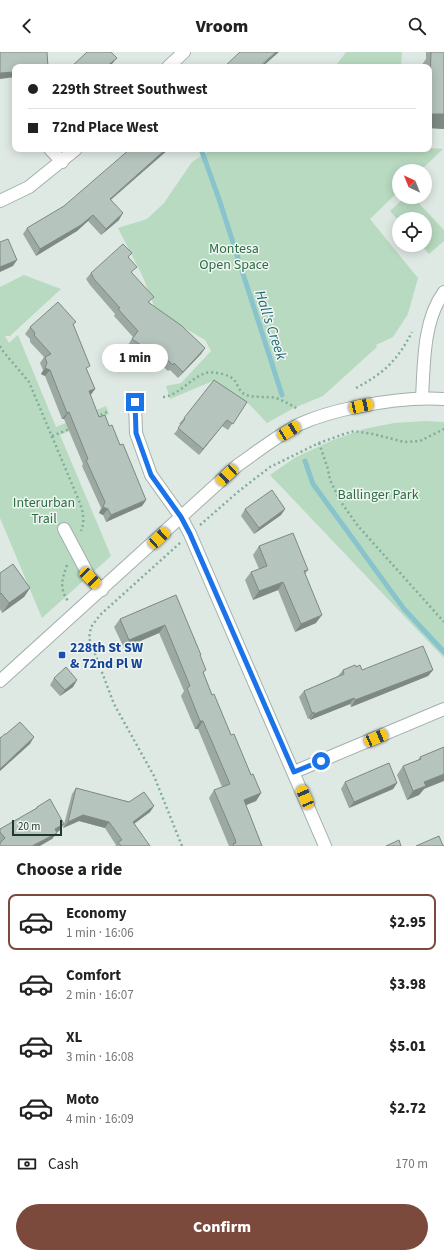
<!DOCTYPE html>
<html lang="en">
<head>
<meta charset="utf-8">
<style>
  :root { --surface:#fff; --page:#f2f2f2; --text:#222; --muted:#767676; --line:#e0e0e0; --accent:#7c4a3c }
  body { margin:0; font-family:"Source Sans 3",sans-serif; background:var(--page); color:var(--text); height:100vh; display:flex; flex-direction:column; font-size:15px; white-space:nowrap }
  * { box-sizing:border-box; margin:0 }
  p { font-size:13px; color:var(--muted) }
  .icon { flex:none; width:22px; height:22px; fill:none; stroke:currentColor; stroke-width:2; stroke-linecap:round; stroke-linejoin:round }
  .map { position:relative; height:794px; overflow:hidden }
  .sheet { display:flex; flex-direction:column; background:var(--surface); flex:1 }
  .sheet>* { flex:none }
  .guide { position:absolute; left:12px; top:12px; width:420px; height:88px; border-radius:8px; box-shadow:0 2px 10px #0003; display:grid; align-content:center; height:88px; padding:0 16px; background:var(--surface) }
  .needle { width:26px; rotate:317deg }
  .buttons { position:absolute; left:392px; top:112px; display:grid; gap:8px }
  .buttons a { display:grid; place-items:center; width:40px; height:40px; border-radius:50%; background:var(--surface); box-shadow:0 2px 10px #0003; font-size:20px }
  .scale { position:absolute; left:12px; bottom:10px; width:50px; box-sizing:border-box; padding-left:4px; border:2px solid #213831; border-top:0; font-size:11px; line-height:14px; white-space:nowrap; color:#213831; -webkit-text-stroke:3px #eff6f2; paint-order:stroke }
  .end { position:absolute; width:18px; height:18px; margin:-9px; border:5px solid #1a73e8; background:#fff; box-shadow:0 0 0 2px #fff }
  .from { border-radius:50% }
  .bubble { position:absolute; height:28px; border-radius:14px; background:var(--surface); box-shadow:0 2px 10px #0003; font-size:13px; font-weight:800; line-height:28px; text-align:center }
  .car { position:absolute; width:12px; height:24px; margin:-12px -6px; border-radius:5px; box-shadow:0 0 3px 1px #0007; background:linear-gradient(#f5c518 24%,#345 0 40%,#f5c518 0 76%,#345 0 86%,#f5c518 0) }
  .guide b { display:flex; align-items:center; gap:14px; height:38px; font-size:15px }
  .guide b+b { border-top:1px solid var(--line) }
  .guide i { width:10px; height:10px; background:var(--text) }
  ul { padding:0; list-style:none }
  li { display:flex; align-items:center; gap:12px; height:56px; margin:0 8px 6px; padding:0 8px; border:2px solid transparent; border-radius:8px }
  li div { flex:1 }
  li b { display:block; font-size:15px }
  li em { font-style:normal; font-weight:800 }
  li.on { border-color:var(--accent) }
  li>.icon { width:36px; height:36px; stroke-width:1.5 }
  h2 { padding:0 16px; font-size:18px; line-height:48px }
  .pay { display:flex; align-items:center; gap:10px; height:44px; padding:0 16px; font-size:15px }
  .pay p { margin-inline-start:auto }
  .cta { display:flex; gap:8px; margin-top:auto; padding:8px 16px }
  .cta a { flex:1; height:46px; border-radius:24px; background:var(--accent); color:#fff; font-size:16px; font-weight:800; line-height:46px; text-align:center }
  header { display:flex; justify-content:space-between; align-items:center; height:52px; padding:0 16px; background:var(--surface); font-size:18px; font-weight:800 }
  .map>svg:first-child { display:block }
</style>
</head>
<body>
<header><svg class="icon" aria-label="back" viewBox="0 0 24 24"><path d="M15 5l-7 7 7 7"/></svg>Vroom<svg class="icon" aria-label="search" viewBox="0 0 24 24"><circle cx="10" cy="10" r="6"/><path d="M15 15l6 6"/></svg></header>
<div class="map">
<svg width="444" height="794" viewBox="0 0 444 794">
  <rect width="100%" height="100%" fill="#dfe9e4"/>
  <g fill="#b8dac0">
    <polygon points="346,0 402,0 401,15 335,15"/>
    <polygon points="429,96 443,97 420,119 399,119 399,139 370,167 418,226 408,262 393,285 376,293 377,295 323,344 294,356 267,371 250,353 213,329 170,347 166,334 181,331 211,299 205,288 156,259 143,225 118,176 147,167 164,151 192,110 212,97 429,97"/>
    <polygon points="405,145 413,145 444,178 444,189 429,202 421,193 425,193 425,167 399,167 399,169 390,159"/>
    <polygon points="24,223 61,237 10,284 5,284 9,291 18,283 56,375 106,354 109,362 60,383 111,504 42,566 0,466 0,235"/>
    <polygon points="425,369 444,370 444,606 270,423 296,405 333,388 364,377 394,371"/>
  </g>
  <g fill="none" stroke-linecap="round" stroke-linejoin="round">
    <g stroke="#89c4cd" stroke-width="5">
      <polyline points="201,97 219,147 282,343"/>
      <polyline points="305,409 313,432 404,557 444,600"/>
    </g>
    <defs>
      <g id="minor">
        <polyline points="168,15 184,0"/>
        <polyline points="50,97 62,110"/>
        <polyline points="0,149 29,135 76,97"/>
        <path d="M 422,346 C 424,312 423,268 444,240"/>
        <polyline points="135,350 136,381 151,423 181,465 190,482 325,794"/>
        <polyline points="64,477 90,526 102,538"/>
        <path d="M 0,629 L 238,413 C 258,399 278,383 300,372 C 318,364 336,359 356,355 C 385,349 414,345 444,347"/>
        <polyline points="294,720 444,657"/>
      </g>
    </defs>
    <use href="#minor" stroke="#a2b0ab" stroke-width="14"/>
    <g stroke="#81ac9d" stroke-width="2.5" stroke-dasharray="2 3" stroke-linecap="butt">
      <path d="M 0,294 L 2,298 L 29,330 L 77,444 C 82,456 86,466 81,479"/>
      <path d="M 356,336 C 384,321 397,309 412,280"/>
      <path d="M 163,345 C 180,343 190,326 206,321 C 213,319 230,322 235,329 C 238,333 239,340 246,343 C 255,346 266,344 276,346 C 284,349 291,353 298,357"/>
      <polyline points="96,365 109,359"/>
      <polyline points="52,384 72,376"/>
      <polyline points="319,391 328,417 330,428 341,450 358,474 444,570"/>
      <polyline points="200,473 239,439 270,415 319,391 344,382 354,379 373,382 404,390 420,389 444,377"/>
      <polyline points="180,491 100,563 91,575 89,586 114,652 154,724 182,794"/>
      <path d="M 67,513 C 62,527 59,536 68,549"/>
    </g>
    <use href="#minor" stroke="#fff" stroke-width="12"/>
  </g>
  <g fill="#9ca9a3">
    <polygon points="426,0 444,0 444,77 429,76 429,15 421,15 421,14 426,7"/>
    <polygon points="111,148 119,168 101,183 88,169 77,179 36,204 23,182 27,176"/>
    <polygon points="129,205 132,221 149,251 205,296 201,302 178,326 170,318 168,319 152,304 149,308 128,293 133,285 114,264 115,262 90,233 86,227 91,221"/>
    <polygon points="73,274 87,318 95,337 90,343 99,365 109,374 120,393 146,448 142,454 106,470 103,463 99,461 101,456 82,414 83,412 64,367 62,367 45,324 41,322 43,318 40,311 44,305 30,290 30,287 25,282 30,275"/>
    <polygon points="247,350 228,378 222,374 199,403 174,382 181,373 179,372 184,366"/>
    <polygon points="245,457 285,457 281,463 254,482 241,464"/>
    <polygon points="259,494 308,518 305,522 316,571 295,580 278,538 253,548 245,528 251,520 259,517 253,503"/>
    <polygon points="0,521 30,536 24,545 2,561 0,557"/>
    <polygon points="176,543 200,604 204,622 212,643 231,683 261,741 256,749 246,753 262,794 229,794 209,746 214,738 222,735 198,677 195,677 181,644 184,639 159,581 124,596 114,575 120,567"/>
    <polygon points="356,615 362,618 433,618 428,624 351,655 350,652 310,668 310,666 308,667 299,645 304,639 338,624 343,618"/>
    <polygon points="54,626 77,628 73,635 60,644 50,633"/>
    <polygon points="444,695 424,737 419,743 407,748 397,723 403,714 418,708 420,705"/>
    <polygon points="345,730 397,731 393,737 349,756 341,737"/>
    <polygon points="76,736 129,750 154,754 150,760 134,772 150,794 115,794 116,793 105,776 79,769 63,776 72,742"/>
    <polygon points="37,755 64,772 59,779 56,780 52,787 0,794 0,777 35,758"/>
  </g>
  <g fill="#7f8984">
    <polygon points="276,0 279,0 262,15 260,15"/>
    <polygon points="117,6 112,12 109,15 106,15"/>
    <polygon points="15,20 15,25 0,27 0,21"/>
    <polygon points="429,62 444,62 444,77 429,76"/>
    <polygon points="166,97 169,97 105,153 110,147"/>
    <polygon points="123,161 119,168 101,183 106,177"/>
    <polygon points="93,163 88,169 77,179 36,204 40,197"/>
    <polygon points="17,208 13,214 0,220 0,215"/>
    <polygon points="205,296 201,302 178,326 183,320"/>
    <polygon points="45,316 50,318 45,324 41,322"/>
    <polygon points="95,337 90,344 89,339"/>
    <polygon points="69,360 64,367 62,367 67,361"/>
    <polygon points="227,368 222,374 199,403 203,397"/>
    <polygon points="146,448 142,454 106,470 111,463"/>
    <polygon points="103,455 108,457 103,463 99,461"/>
    <polygon points="285,457 281,463 254,482 259,476"/>
    <polygon points="283,530 278,538 253,548 259,539"/>
    <polygon points="30,536 24,545 2,561 9,551"/>
    <polygon points="322,563 316,571 295,580 301,572"/>
    <polygon points="165,573 159,581 124,596 129,588"/>
    <polygon points="433,618 428,624 351,655 355,648"/>
    <polygon points="77,628 73,635 60,644 65,638"/>
    <polygon points="354,646 350,652 310,668 314,662"/>
    <polygon points="314,660 310,666 308,667 312,661"/>
    <polygon points="200,669 203,669 198,677 195,677"/>
    <polygon points="34,685 30,692 0,719 0,717"/>
    <polygon points="444,722 444,729 424,737 419,743 407,748 413,739 424,730"/>
    <polygon points="397,731 393,737 349,756 354,750"/>
    <polygon points="261,741 256,749 239,756 244,748"/>
    <polygon points="154,754 150,760 128,776 133,770"/>
    <polygon points="83,763 109,770 105,776 79,769 63,776 68,770"/>
    <polygon points="64,772 59,779 50,784 55,777"/>
    <polygon points="57,781 52,787 40,794 32,794"/>
  </g>
  <g fill="#b5c4bd" stroke="#7f8984">
    <polygon points="0,0 47,0 48,15 15,15 15,20 0,21"/>
    <polygon points="87,0 111,0 117,6 106,15 71,15"/>
    <polygon points="240,0 276,0 260,14 259,12 256,15 224,15"/>
    <polygon points="431,0 444,0 444,62 429,62 429,31 430,31"/>
    <polygon points="130,97 166,97 110,147 123,161 106,177 93,163 81,173 40,197 27,176 64,154"/>
    <polygon points="8,187 17,208 0,215 0,190"/>
    <polygon points="123,192 132,201 128,205 137,215 131,220 154,245 148,250 182,274 205,296 183,320 174,311 173,313 156,298 154,302 132,287 138,279 118,257 120,256 94,227 91,221"/>
    <polygon points="58,250 76,270 73,272 90,314 86,316 95,337 89,339 99,365 105,363 109,374 112,373 120,393 123,392 146,448 111,463 108,457 103,455 105,450 86,408 88,407 69,360 67,361 50,318 45,316 47,311 45,305 51,302 34,283 35,281 30,275"/>
    <polygon points="214,328 247,350 233,372 227,368 203,397 178,376 185,367 184,366"/>
    <polygon points="272,438 285,457 259,476 245,457"/>
    <polygon points="293,481 308,518 304,519 322,563 301,572 283,530 259,539 251,520 267,514 259,494"/>
    <polygon points="13,512 30,536 9,551 1,541 0,542 0,521"/>
    <polygon points="176,543 201,603 200,603 206,618 203,620 212,643 214,642 231,683 234,682 251,723 253,722 261,741 244,748 262,794 234,794 233,792 236,791 235,787 214,738 230,732 203,669 200,669 187,636 190,634 165,573 129,588 120,567"/>
    <polygon points="423,594 433,618 355,648 354,646 314,662 314,660 312,661 304,639 344,622 343,618 355,613 356,615 360,613 362,618"/>
    <polygon points="66,615 77,628 65,638 54,626"/>
    <polygon points="20,670 34,685 0,717 0,686 5,682 6,682"/>
    <polygon points="444,695 444,722 424,730 426,734 413,739 403,714 421,707 420,705"/>
    <polygon points="389,711 397,731 354,750 345,730"/>
    <polygon points="76,736 129,750 144,740 154,754 133,770 150,794 121,794 118,790 122,788 109,770 83,763 68,770"/>
    <polygon points="50,747 64,772 55,777 57,781 32,794 0,794 0,791 5,786 0,780 0,777 37,756 37,755"/>
    <polygon points="439,784 443,794 444,793 444,794 416,794"/>
    <polygon points="399,788 401,794 386,794"/>
  </g>
  <g fill="none" stroke-linecap="round" stroke-linejoin="round">
    <polyline stroke="#1a73e8" stroke-width="5" points="135,350 136,381 151,423 181,465 190,482 294,720 321,709"/>
  </g>
  <rect fill="#1a4fb4" stroke="#eff6f2" stroke-width="1.5" x="58" y="599" width="8" height="8" rx="2"/>
  <g text-anchor="middle" stroke-width="3" stroke-linejoin="round" paint-order="stroke">
    <g font-size="14" fill="#2d6d44" stroke="#eff6f2">
      <text x="234" y="201">Montesa<tspan x="234" dy="16">Open Space</tspan></text>
      <text x="378" y="447">Ballinger Park</text>
      <text x="44" y="455">Interurban<tspan x="44" dy="16">Trail</tspan></text>
    </g>
    <g font-size="14" font-weight="bold" fill="#164399" stroke="#eff6f2" text-anchor="start">
      <text x="70" y="600">228th St SW<tspan x="70" dy="16">&amp; 72nd Pl W</tspan></text>
    </g>
    <g font-size="15" font-style="italic" fill="#1f6671" stroke="#eff6f2">
      <text transform="translate(271 273) rotate(72)" y="5">Hall's Creek</text>
    </g>
  </g>
</svg>
<div class="buttons">
<a><svg class="needle" viewBox="-14 -14 28 28"><path d="M0-13l5 13h-10z" fill="#e53935"/><path d="M0 13l5-13h-10z" fill="#767676"/></svg></a>
<a><svg class="icon" aria-label="locate" viewBox="0 0 24 24"><circle cx="12" cy="12" r="6"/><path d="M12 2v4M12 18v4M2 12h4M18 12h4"/></svg></a>
</div>
<div class="scale">20 m</div>
<i class="end from" style="left:321px;top:709px"></i>
<i class="end" style="left:135px;top:350px"></i>
<div class="bubble" style="left:102px;top:292px;width:66px">1 min</div>
<i class="car" style="left:361px;top:354px;rotate:78deg"></i>
<i class="car" style="left:289px;top:379px;rotate:59deg"></i>
<i class="car" style="left:227px;top:423px;rotate:227deg"></i>
<i class="car" style="left:159px;top:486px;rotate:47deg"></i>
<i class="car" style="left:90px;top:526px;rotate:135deg"></i>
<i class="car" style="left:376px;top:686px;rotate:67deg"></i>
<i class="car" style="left:305px;top:745px;rotate:337deg"></i>
<div class="guide">
<b><i class="from"></i>229th Street Southwest</b>
<b><i></i>72nd Place West</b>
</div>
</div>
<section class="sheet">
<h2>Choose a ride</h2>
<ul>
<li class="on"><svg class="icon" aria-label="car" viewBox="0 0 24 24"><path d="M5 17H2v-5l4-1 3-4h7l3 4 3 1v5h-3M9 17h6M6 11h13"/><circle cx="7" cy="17" r="2"/><circle cx="17" cy="17" r="2"/></svg><div><b>Economy</b><p>1 min · 16:06</p></div><em>$2.95</em></li>
<li><svg class="icon" aria-label="car" viewBox="0 0 24 24"><path d="M5 17H2v-5l4-1 3-4h7l3 4 3 1v5h-3M9 17h6M6 11h13"/><circle cx="7" cy="17" r="2"/><circle cx="17" cy="17" r="2"/></svg><div><b>Comfort</b><p>2 min · 16:07</p></div><em>$3.98</em></li>
<li><svg class="icon" aria-label="car" viewBox="0 0 24 24"><path d="M5 17H2v-5l4-1 3-4h7l3 4 3 1v5h-3M9 17h6M6 11h13"/><circle cx="7" cy="17" r="2"/><circle cx="17" cy="17" r="2"/></svg><div><b>XL</b><p>3 min · 16:08</p></div><em>$5.01</em></li>
<li><svg class="icon" aria-label="car" viewBox="0 0 24 24"><path d="M5 17H2v-5l4-1 3-4h7l3 4 3 1v5h-3M9 17h6M6 11h13"/><circle cx="7" cy="17" r="2"/><circle cx="17" cy="17" r="2"/></svg><div><b>Moto</b><p>4 min · 16:09</p></div><em>$2.72</em></li>
</ul>
<div class="pay"><svg class="icon" aria-label="cash" viewBox="0 0 24 24"><path d="M3 7h18v10H3z"/><circle cx="12" cy="12" r="2"/></svg>Cash<p>170 m</p></div>
<div class="cta"><a>Confirm</a></div>
</section>
</body>
</html>
